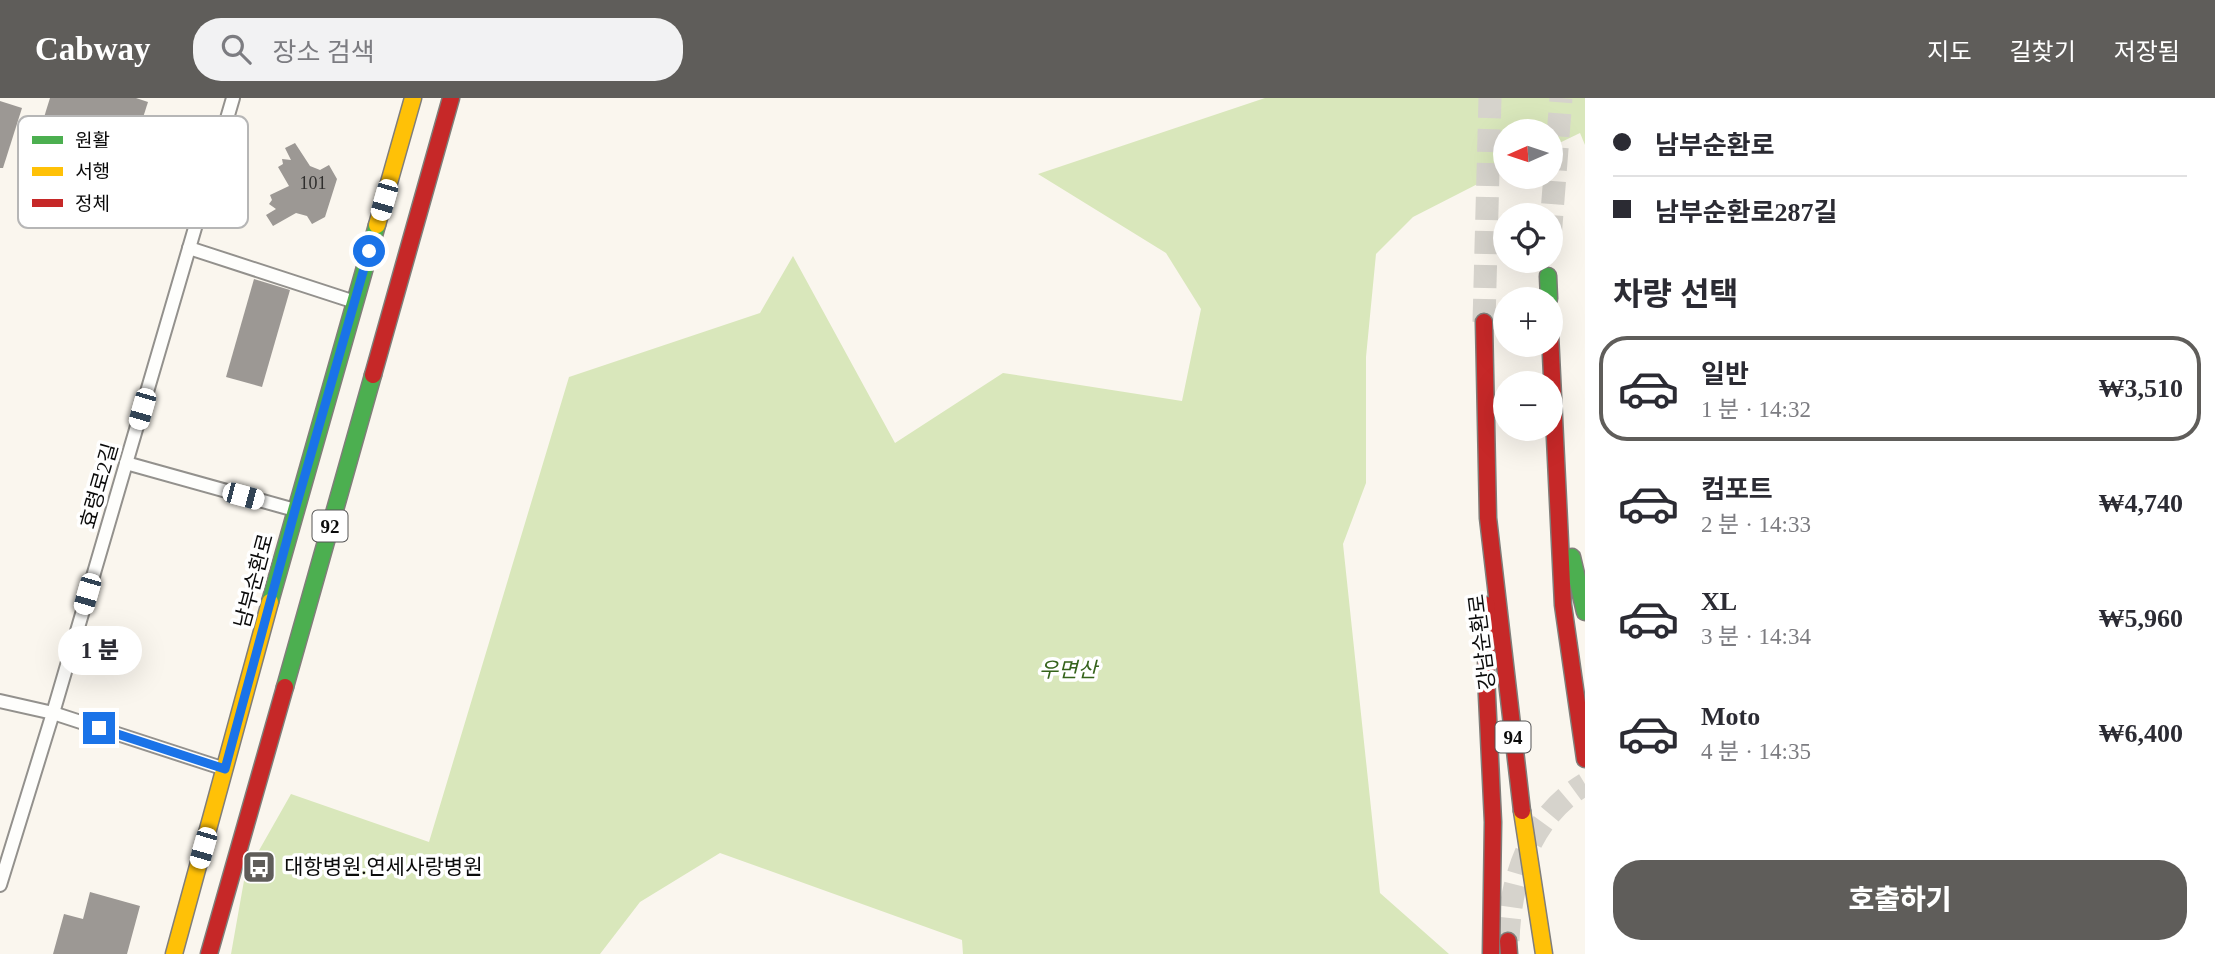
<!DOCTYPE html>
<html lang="ko">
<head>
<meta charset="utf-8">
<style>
  :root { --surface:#fff; --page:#f2f2f3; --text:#2b2b33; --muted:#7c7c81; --line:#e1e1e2; --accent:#5f5d5a }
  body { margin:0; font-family:"Times New Roman","Noto Sans KR",serif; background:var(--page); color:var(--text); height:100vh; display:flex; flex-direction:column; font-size:26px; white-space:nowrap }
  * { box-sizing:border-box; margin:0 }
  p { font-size:23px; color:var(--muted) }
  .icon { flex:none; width:38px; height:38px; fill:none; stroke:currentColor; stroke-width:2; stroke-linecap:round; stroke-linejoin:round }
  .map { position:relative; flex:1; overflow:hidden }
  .side { display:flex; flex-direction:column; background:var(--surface); width:630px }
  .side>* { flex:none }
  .hud { display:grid; align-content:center; height:154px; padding:0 28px; background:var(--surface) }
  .needle { width:46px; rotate:267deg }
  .tools { position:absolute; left:1493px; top:21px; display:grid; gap:14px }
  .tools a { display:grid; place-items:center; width:70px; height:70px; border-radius:50%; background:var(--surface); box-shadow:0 7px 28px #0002; font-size:35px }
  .end { position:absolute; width:32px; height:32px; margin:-16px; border:9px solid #1a73e8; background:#fff; box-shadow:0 0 0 4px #fff }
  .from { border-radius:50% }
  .bubble { position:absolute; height:49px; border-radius:24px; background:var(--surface); box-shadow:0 7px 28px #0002; font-size:23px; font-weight:800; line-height:49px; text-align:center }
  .car { position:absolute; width:21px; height:42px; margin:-21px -10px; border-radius:9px; box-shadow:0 0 5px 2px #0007; background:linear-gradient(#fff 24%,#345 0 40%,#fff 0 76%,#345 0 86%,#fff 0) }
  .hud b { display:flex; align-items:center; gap:24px; height:66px; font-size:26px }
  .hud b+b { border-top:2px solid var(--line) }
  .hud i { width:18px; height:18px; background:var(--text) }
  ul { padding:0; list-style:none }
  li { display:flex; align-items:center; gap:21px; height:105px; margin:0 14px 10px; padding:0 14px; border:4px solid transparent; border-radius:28px }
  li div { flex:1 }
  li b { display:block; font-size:26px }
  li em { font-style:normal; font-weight:800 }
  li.active { border-color:var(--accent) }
  li>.icon { width:63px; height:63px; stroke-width:1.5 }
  h2 { padding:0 28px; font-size:32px; line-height:84px }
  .cta { display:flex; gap:14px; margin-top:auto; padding:14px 28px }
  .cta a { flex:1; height:80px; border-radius:28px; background:var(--accent); color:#fff; font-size:28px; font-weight:800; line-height:80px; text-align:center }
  header { display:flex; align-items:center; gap:42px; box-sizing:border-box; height:98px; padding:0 35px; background:var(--accent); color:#fff }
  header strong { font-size:33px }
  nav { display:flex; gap:38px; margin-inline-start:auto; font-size:24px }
  .search { width:490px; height:63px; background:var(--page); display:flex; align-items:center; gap:18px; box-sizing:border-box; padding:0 24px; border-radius:28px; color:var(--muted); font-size:26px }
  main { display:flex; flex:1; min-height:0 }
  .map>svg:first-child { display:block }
</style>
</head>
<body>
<header>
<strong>Cabway</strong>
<div class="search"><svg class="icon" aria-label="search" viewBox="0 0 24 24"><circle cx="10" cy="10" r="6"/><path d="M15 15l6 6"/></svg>장소 검색</div>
<nav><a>지도</a><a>길찾기</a><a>저장됨</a></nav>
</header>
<main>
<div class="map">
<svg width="1585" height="856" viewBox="0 0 1585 856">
  <rect width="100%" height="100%" fill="#faf6ee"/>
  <polygon fill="#d9e7bb" points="1265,0 1585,0 1585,47 1580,35 1551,49 1550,33 1505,33 1505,72 1413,119 1376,156 1366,259 1366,385 1343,446 1380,795 1449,856 963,856 962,842 720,755 640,804 600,856 231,856 245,777 291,696 429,744 569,279 760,215 793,158 895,345 1003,275 1182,303 1201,211 1166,155 1038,76"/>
  <g fill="#9c9894">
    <polygon points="50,0 136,0 148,4 131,57 41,29"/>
    <polygon points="0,3 22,10 3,70 0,70"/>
    <polygon points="295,45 310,68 320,72 329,67 337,81 325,119 312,126 307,118 296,115 273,128 266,117 276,111 269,106 272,102 270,97 289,88 278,69 283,66 282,61 291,62 285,50"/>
    <polygon points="254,181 290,192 262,289 226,279"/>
    <polygon points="90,794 140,808 127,856 53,856 64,816 83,821"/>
  </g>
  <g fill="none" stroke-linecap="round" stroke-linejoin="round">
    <g stroke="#d6d3cc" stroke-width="23" stroke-dasharray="23 11" stroke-linecap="butt">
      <polyline points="1550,140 1561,0"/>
      <polyline points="1484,224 1490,0"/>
      <path d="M 1508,843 C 1510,781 1530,719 1585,686"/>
    </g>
    <defs>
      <g id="street">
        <polyline points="189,150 355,204"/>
        <polyline points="126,365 295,412"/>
        <polyline points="0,603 53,615 225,671"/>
        <polyline points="0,787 53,615 233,0"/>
      </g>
      <g id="fast">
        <polyline points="1548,178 1549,201"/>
        <polyline points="1572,459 1585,514"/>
        <polyline points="270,504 377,127"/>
        <polyline points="285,589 373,277"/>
      </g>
      <g id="slow">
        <polyline points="377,127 413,0"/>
        <polyline points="1522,713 1544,856"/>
        <polyline points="174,856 270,504"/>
      </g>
      <g id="jam">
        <polyline points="1484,224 1488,420 1522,713"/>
        <polyline points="1550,236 1563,507 1585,661"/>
        <polyline points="373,277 451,0"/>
        <polyline points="1487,507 1486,577 1493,724 1491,856"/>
        <polyline points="1508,843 1509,856"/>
        <polyline points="209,856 285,589"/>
      </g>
    </defs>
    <use href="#street" stroke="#93918d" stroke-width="16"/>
    <use href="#fast" stroke="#807e7a" stroke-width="19"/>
    <use href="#slow" stroke="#807e7a" stroke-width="19"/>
    <use href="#jam" stroke="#807e7a" stroke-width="19"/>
    <use href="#street" stroke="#fefefc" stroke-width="12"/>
    <use href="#fast" stroke="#4caf50" stroke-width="16"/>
    <use href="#slow" stroke="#ffc107" stroke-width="16"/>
    <use href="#jam" stroke="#c62828" stroke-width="16"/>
  </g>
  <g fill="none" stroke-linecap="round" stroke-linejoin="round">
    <polyline stroke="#1a73e8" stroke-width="9" points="99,630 225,671 295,412 369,153"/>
  </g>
  <defs>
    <symbol id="bus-square" viewBox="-11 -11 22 22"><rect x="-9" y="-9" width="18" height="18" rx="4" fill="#5f5d5a" stroke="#fff"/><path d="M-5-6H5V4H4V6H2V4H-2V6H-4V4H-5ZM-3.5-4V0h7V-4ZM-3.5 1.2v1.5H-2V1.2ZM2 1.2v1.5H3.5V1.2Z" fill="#fff"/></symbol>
  </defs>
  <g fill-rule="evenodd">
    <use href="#bus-square" x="240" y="750" width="38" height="38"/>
  </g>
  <g text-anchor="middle" stroke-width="7" stroke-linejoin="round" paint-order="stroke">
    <g font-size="18" fill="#2f2e2d">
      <text x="313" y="91">101</text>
    </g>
    <g fill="#fff" stroke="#545454" stroke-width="2">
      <rect x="312.5" y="412.5" width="35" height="31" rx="5"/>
      <rect x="1495.5" y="623.5" width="35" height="31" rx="5"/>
    </g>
    <g font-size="19" font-weight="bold" fill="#0b0b0b">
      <text x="330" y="435">92</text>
      <text x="1513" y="646">94</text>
    </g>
    <g font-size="21" fill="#0b0b0b" stroke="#fff">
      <text transform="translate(99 388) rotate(-74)" y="7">효령로2길</text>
      <text transform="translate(254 483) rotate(-75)" y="7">남부순환로</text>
      <text transform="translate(1482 544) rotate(-97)" y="7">강남순환로</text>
    </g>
    <g font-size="21" font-style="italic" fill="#35631b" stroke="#fff">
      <text x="1068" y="579">우면산</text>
    </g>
    <g font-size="21" fill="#0b0b0b" stroke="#fff" text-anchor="start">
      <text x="284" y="776">대항병원.연세사랑병원</text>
    </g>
  </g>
  <rect x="18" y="18" width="230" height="112" rx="10" fill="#fff" stroke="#b6b6b6" stroke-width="2"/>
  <rect x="32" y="38" width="31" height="8" fill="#4caf50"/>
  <rect x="32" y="69" width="31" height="9" fill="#ffc107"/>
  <rect x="32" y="101" width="31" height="8" fill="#c62828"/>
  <g font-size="19" fill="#0b0b0b">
    <text x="75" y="49">원활</text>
    <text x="75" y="80">서행</text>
    <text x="75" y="112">정체</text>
  </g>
</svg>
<div class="tools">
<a><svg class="needle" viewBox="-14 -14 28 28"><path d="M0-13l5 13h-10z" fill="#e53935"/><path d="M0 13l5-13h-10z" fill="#7c7c81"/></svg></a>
<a><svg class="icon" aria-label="locate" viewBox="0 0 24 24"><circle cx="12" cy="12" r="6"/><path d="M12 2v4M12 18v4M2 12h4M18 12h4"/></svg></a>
<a>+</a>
<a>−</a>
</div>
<i class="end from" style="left:369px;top:153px"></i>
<i class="end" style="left:99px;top:630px"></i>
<div class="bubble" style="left:58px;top:528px;width:84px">1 분</div>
<i class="car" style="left:384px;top:102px;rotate:196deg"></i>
<i class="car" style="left:142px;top:311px;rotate:196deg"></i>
<i class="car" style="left:243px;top:398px;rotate:105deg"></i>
<i class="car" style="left:87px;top:496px;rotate:196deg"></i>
<i class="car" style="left:203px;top:750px;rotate:196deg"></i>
</div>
<section class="side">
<div class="hud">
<b><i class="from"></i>남부순환로</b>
<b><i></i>남부순환로287길</b>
</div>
<h2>차량 선택</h2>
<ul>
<li class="active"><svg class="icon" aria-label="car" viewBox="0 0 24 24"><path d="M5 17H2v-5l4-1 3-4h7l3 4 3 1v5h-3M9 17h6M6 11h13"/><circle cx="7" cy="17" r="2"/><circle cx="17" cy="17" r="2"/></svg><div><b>일반</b><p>1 분 · 14:32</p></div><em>₩3,510</em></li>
<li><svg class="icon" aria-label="car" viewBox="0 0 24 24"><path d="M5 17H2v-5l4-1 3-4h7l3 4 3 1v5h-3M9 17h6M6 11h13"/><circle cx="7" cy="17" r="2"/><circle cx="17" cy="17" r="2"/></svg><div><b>컴포트</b><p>2 분 · 14:33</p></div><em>₩4,740</em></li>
<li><svg class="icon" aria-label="car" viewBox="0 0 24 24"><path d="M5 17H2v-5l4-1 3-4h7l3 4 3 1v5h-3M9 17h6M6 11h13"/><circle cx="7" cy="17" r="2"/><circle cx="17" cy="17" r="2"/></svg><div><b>XL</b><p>3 분 · 14:34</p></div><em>₩5,960</em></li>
<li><svg class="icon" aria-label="car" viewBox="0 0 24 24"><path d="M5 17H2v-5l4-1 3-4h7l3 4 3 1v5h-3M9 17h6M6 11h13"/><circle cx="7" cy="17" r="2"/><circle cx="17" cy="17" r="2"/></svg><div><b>Moto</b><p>4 분 · 14:35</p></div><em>₩6,400</em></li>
</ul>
<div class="cta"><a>호출하기</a></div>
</section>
</main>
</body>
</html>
